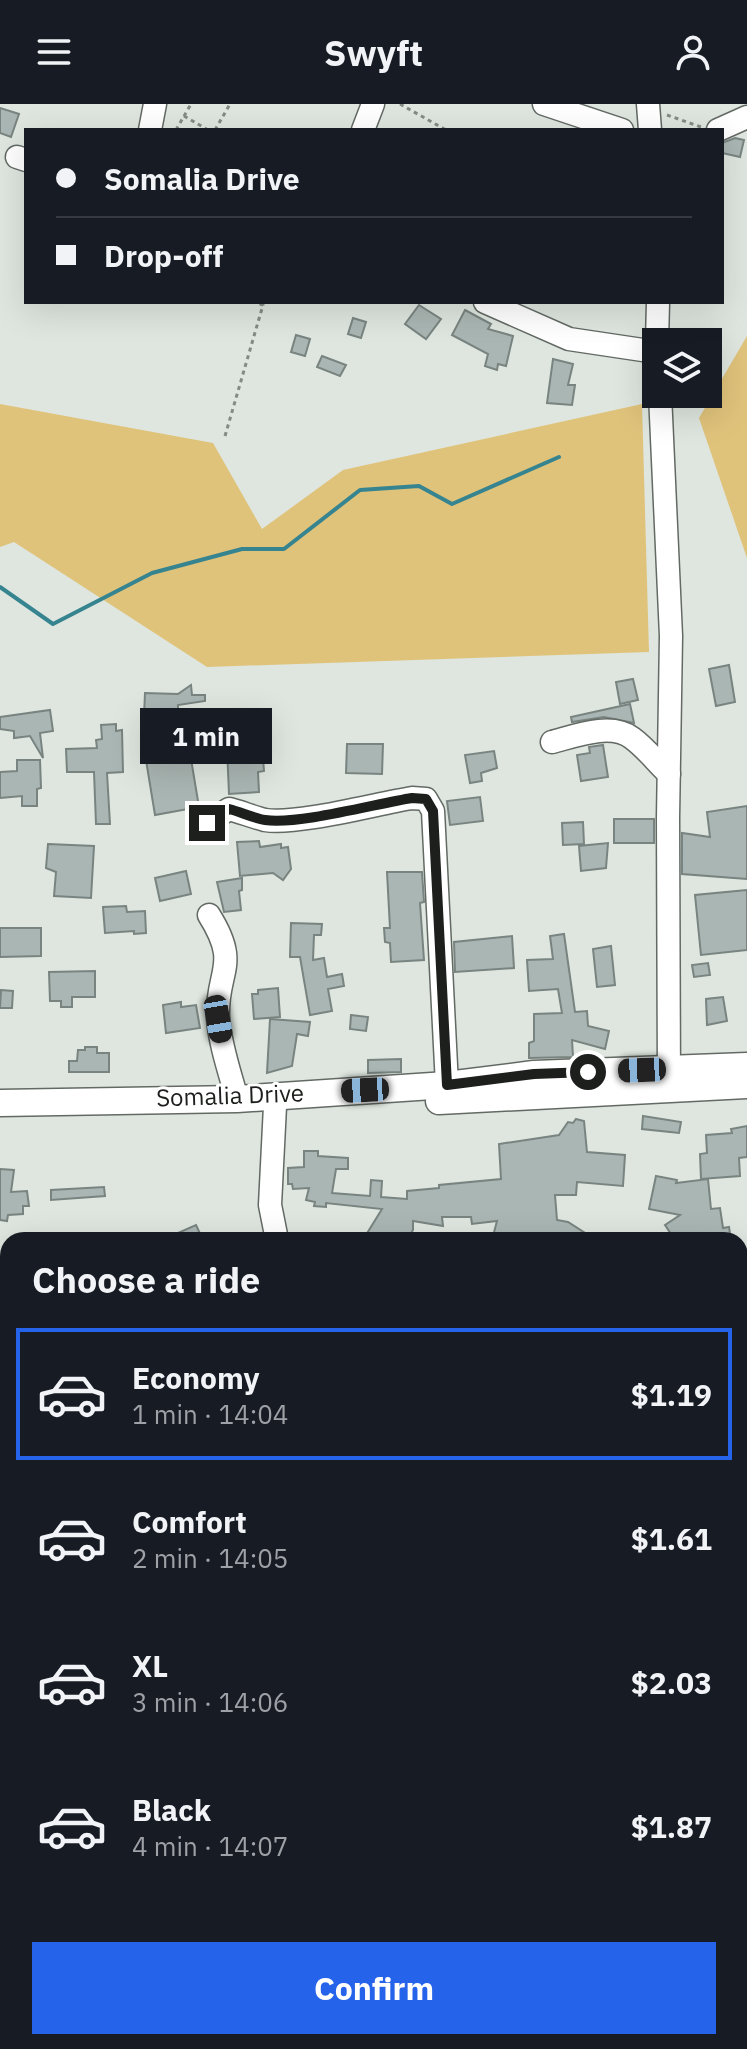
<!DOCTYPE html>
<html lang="en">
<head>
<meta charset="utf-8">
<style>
  :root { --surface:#171b24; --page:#242831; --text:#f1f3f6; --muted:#9ea1a6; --line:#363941; --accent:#2563eb }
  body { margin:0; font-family:"IBM Plex Sans",sans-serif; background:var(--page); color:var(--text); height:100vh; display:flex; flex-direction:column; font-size:30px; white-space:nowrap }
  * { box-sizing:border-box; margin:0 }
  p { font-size:26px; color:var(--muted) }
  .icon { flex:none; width:44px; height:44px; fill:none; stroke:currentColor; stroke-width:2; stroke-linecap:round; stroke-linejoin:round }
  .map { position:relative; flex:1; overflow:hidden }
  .drawer { position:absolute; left:0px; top:1128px; width:748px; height:818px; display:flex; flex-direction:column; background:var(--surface); border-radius:24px 24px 0 0; box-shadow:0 8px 32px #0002 }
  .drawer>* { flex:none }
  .banner { position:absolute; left:24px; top:24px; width:700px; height:176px; border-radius:0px; box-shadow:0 8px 32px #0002; display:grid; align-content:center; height:176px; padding:0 32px; background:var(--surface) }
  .fabs { position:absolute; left:642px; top:224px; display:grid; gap:16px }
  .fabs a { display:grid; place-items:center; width:80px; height:80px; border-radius:0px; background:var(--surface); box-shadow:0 8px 32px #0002; font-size:40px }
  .end { position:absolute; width:36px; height:36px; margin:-18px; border:10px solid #1c1f1c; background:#fff; box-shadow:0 0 0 4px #fff }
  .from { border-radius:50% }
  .bubble { position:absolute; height:56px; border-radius:0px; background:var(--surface); box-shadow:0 8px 32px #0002; font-size:26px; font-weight:800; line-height:56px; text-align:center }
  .car { position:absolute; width:24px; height:48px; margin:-24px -12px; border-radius:10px; box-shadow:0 0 6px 2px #0007; background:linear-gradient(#222 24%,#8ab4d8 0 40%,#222 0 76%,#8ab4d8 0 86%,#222 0) }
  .banner b { display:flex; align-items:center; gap:28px; height:76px; font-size:30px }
  .banner b+b { border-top:2px solid var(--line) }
  .banner i { width:20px; height:20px; background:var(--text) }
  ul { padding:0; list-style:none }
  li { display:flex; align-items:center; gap:24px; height:132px; margin:0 16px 12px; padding:0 16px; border:4px solid transparent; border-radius:0px }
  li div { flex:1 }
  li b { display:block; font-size:30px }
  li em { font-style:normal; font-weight:800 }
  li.selected { border-color:var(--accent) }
  li>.icon { width:72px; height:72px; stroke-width:1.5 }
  h2 { padding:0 32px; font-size:36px; line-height:96px }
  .primary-button { display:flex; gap:16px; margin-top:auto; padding:16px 32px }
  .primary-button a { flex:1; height:92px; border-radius:0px; background:var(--accent); color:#fff; font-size:32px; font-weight:800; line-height:92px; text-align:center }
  header { display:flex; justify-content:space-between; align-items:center; height:104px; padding:0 32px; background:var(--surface); font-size:36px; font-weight:800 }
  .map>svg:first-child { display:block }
</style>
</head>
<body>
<header><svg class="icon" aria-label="menu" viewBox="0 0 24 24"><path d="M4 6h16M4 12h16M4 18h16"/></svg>Swyft<svg class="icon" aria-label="person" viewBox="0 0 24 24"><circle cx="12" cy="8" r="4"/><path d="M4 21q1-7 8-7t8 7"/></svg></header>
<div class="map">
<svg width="747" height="1945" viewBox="0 0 747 1945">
  <rect width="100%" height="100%" fill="#dee6df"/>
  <g fill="#e0c37b">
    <polygon points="747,232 747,454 699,314"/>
    <polygon points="0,300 213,339 262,425 343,366 642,300 649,548 207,563 14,438 0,443"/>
  </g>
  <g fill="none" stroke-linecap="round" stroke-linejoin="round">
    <polyline stroke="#368490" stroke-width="4" points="0,483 53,520 152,469 242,445 284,445 360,386 419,382 452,400 559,353"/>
  </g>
  <g fill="#aab6b3" stroke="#798481" stroke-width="2">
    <polygon points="0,4 19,10 11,33 0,29"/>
    <polygon points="735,34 744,36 740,53 722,49 722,39"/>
    <polygon points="419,201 441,215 426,235 405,220"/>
    <polygon points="465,206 491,220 488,225 513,232 506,262 498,260 497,266 485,262 488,250 452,231"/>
    <polygon points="353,214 366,218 361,234 348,230"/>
    <polygon points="296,231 310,235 305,252 291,248"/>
    <polygon points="322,252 346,261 340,272 317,263"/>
    <polygon points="553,255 573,260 568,281 575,281 572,301 547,299"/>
    <polygon points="729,561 735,598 716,602 709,565"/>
    <polygon points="633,575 638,596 620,600 616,578"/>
    <polygon points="191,581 192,591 205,591 205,597 178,601 178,612 168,612 166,653 190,649 199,703 155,711 146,656 148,612 144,612 145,589 178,590"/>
    <polygon points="630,600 634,619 604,613 572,618 571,613"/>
    <polygon points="50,606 53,627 40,629 43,654 30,632 14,634 14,627 0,625 0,613"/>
    <polygon points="116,620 116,627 122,626 123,668 107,669 110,720 96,720 94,668 67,668 66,645 97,644 96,636 102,635 101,621"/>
    <polygon points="347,640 383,640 382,670 346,669"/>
    <polygon points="603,641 608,673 581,677 577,651 590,649 589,643"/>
    <polygon points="262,642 264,667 258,668 259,688 229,690 227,644"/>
    <polygon points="494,647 497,664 481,669 482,677 470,679 465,651"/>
    <polygon points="17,656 40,656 41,684 37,685 37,702 22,702 22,692 0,694 0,668 17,667"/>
    <polygon points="480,693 483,717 450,721 447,697"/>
    <polygon points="747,702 747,775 682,770 682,729 710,733 707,708"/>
    <rect x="614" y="715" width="40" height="24"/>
    <polygon points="583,718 584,740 563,741 562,719"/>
    <polygon points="259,737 260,743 281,740 281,744 288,743 291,765 283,776 273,769 240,772 237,738"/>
    <polygon points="608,739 606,764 581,767 579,742"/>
    <polygon points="48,740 94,742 91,794 54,792 56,768 46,764"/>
    <polygon points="186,767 191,790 160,797 155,774"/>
    <polygon points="387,768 422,768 424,798 420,799 424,856 391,858 390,839 385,838 384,824 390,824"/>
    <polygon points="242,774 242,786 239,787 241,806 224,808 217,778"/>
    <polygon points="747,786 747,846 701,851 695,791"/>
    <polygon points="126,802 127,808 145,807 146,829 134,830 134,827 105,829 103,803"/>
    <polygon points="291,819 322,820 321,831 314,831 313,856 324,854 327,873 342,870 344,882 328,885 332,907 310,911 300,853 290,853"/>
    <polygon points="0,824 41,824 41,852 0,853"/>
    <polygon points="564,830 575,908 587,907 588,922 609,927 605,945 572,936 573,953 529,954 529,939 534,937 534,910 562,909 558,885 529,887 527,856 553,855 550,832"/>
    <polygon points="512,832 514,864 455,868 454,838"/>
    <polygon points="611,842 615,881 597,883 593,845"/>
    <polygon points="708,859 710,871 694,873 692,861"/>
    <polygon points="95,867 95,893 72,893 72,903 61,903 61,897 50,897 49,868"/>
    <polygon points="278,884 280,913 254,915 252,890 258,890 258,886"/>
    <polygon points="1,886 13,887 12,904 0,904"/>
    <polygon points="723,893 727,917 707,921 706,895"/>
    <polygon points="181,898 181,903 196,901 200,924 166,929 163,901"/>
    <polygon points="351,911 368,913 366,927 350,925"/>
    <polygon points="270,915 310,918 308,932 297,930 292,962 267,969"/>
    <polygon points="85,943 97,943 97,949 109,949 109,968 69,968 69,957 77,957 78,946 85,946"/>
    <polygon points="401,955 401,968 368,969 368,956"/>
    <polygon points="643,1012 681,1018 679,1029 642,1025"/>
    <polygon points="576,1015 584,1017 587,1048 625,1051 623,1082 577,1078 576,1091 555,1091 557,1116 568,1118 596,1136 492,1136 497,1117 472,1120 471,1113 442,1113 443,1122 413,1117 413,1126 407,1136 374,1136 366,1131 382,1105 326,1099 326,1103 314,1102 315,1098 306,1096 309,1084 293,1085 292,1080 288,1080 288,1064 304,1063 304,1047 318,1047 318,1052 348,1054 348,1065 336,1065 332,1089 370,1092 371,1076 382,1077 381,1093 407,1095 407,1087 439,1084 439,1081 501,1075 499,1040 559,1031 568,1018 573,1019"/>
    <polygon points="747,1022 747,1053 739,1054 740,1072 701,1075 700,1050 707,1049 706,1031 732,1029 731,1025"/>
    <polygon points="0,1065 14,1066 11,1088 27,1087 29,1102 23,1102 23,1110 8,1111 7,1117 0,1116"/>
    <polygon points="656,1072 677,1076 676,1079 708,1075 711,1105 720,1104 723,1124 729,1123 731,1136 675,1136 665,1121 680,1111 649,1105"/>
    <polygon points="104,1083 105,1092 51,1096 51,1086"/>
    <polygon points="196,1121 203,1136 162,1136"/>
  </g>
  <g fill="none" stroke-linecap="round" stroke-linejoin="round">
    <defs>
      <g id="minor">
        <polyline points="544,0 622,26"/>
        <polyline points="648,0 650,26"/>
        <polyline points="150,26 155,0"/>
        <polyline points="363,26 373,0"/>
        <polyline points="718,26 747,13"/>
        <polyline points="17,53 26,56"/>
        <polyline points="485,198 569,235 656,248"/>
        <polyline points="657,238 658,198"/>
        <polyline points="660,290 671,532 668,714 669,983"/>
        <path d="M 552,638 C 575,632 611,618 632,634 C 646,644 657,659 669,670"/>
        <path d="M 207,719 L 229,705 C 241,708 253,713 265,716 C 298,721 375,700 412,694 L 426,695 L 433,707 L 447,981"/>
        <path d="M 209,811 C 241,862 216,866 218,914 C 220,941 230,969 237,995"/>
        <polyline points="275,1002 270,1101 277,1136"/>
        <polyline points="740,1331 747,1307"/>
        <polyline points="0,1551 8,1554"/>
        <polyline points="740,1743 747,1745"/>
        <polyline points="740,1853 747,1854"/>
        <polyline points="376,1945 378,1938"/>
        <polyline points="577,1945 579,1938"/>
      </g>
      <g id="major">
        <polyline points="439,997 747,981"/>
        <polyline points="0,999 237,995 447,981 534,970 747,962"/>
      </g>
    </defs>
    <use href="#minor" stroke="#636a64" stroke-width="25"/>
    <use href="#major" stroke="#636a64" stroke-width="29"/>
    <g stroke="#848a85" stroke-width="3" stroke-dasharray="4 4" stroke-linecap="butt">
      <polyline points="400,0 446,26"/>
      <polyline points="667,11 701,23"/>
      <polyline points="184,12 208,26"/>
      <polyline points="176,26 191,0"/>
      <polyline points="215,26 230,0"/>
      <polyline points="225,332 263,201 255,198"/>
    </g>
    <use href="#minor" stroke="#fff" stroke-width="22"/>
    <use href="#major" stroke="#fff" stroke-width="26"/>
  </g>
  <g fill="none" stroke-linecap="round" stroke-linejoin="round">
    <path stroke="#1c1f1c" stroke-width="10" d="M 207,719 L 229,705 C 241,708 253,714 265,716 C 298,721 375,700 412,694 L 426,695 L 433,707 L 447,981 L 534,970 L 588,968"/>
  </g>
  <g text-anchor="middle" stroke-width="6" stroke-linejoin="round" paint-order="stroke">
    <g font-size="24" fill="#1c1f1c" stroke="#fff">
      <text transform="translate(230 992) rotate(-2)" y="8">Somalia Drive</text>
    </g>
  </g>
</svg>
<div class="fabs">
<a><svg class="icon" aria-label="layers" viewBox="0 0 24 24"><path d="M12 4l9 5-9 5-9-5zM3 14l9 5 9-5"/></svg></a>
</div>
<i class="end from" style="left:588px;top:968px"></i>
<i class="end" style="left:207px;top:719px"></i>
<div class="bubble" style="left:140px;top:604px;width:132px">1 min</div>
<i class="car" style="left:218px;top:915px;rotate:170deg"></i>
<i class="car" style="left:642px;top:966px;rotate:268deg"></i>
<i class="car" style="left:365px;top:986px;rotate:267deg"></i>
<div class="banner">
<b><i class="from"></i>Somalia Drive</b>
<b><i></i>Drop-off</b>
</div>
<section class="drawer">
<h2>Choose a ride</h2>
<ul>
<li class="selected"><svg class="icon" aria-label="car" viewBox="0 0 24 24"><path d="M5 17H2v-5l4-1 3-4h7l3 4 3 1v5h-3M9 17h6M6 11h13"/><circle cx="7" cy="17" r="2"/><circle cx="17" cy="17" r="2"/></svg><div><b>Economy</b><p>1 min · 14:04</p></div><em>$1.19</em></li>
<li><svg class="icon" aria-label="car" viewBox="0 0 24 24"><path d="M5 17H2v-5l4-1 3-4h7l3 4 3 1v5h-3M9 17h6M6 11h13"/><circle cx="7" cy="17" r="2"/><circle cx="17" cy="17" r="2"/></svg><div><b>Comfort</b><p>2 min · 14:05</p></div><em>$1.61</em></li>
<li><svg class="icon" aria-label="car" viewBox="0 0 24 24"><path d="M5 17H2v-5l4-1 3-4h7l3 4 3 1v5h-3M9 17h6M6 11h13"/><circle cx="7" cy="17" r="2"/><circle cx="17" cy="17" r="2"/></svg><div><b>XL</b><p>3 min · 14:06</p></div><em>$2.03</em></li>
<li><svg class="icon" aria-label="car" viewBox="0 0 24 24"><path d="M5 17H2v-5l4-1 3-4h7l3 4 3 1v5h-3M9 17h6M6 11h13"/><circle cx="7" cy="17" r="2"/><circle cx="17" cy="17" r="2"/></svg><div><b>Black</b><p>4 min · 14:07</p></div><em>$1.87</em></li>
</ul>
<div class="primary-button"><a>Confirm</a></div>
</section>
</div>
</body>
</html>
